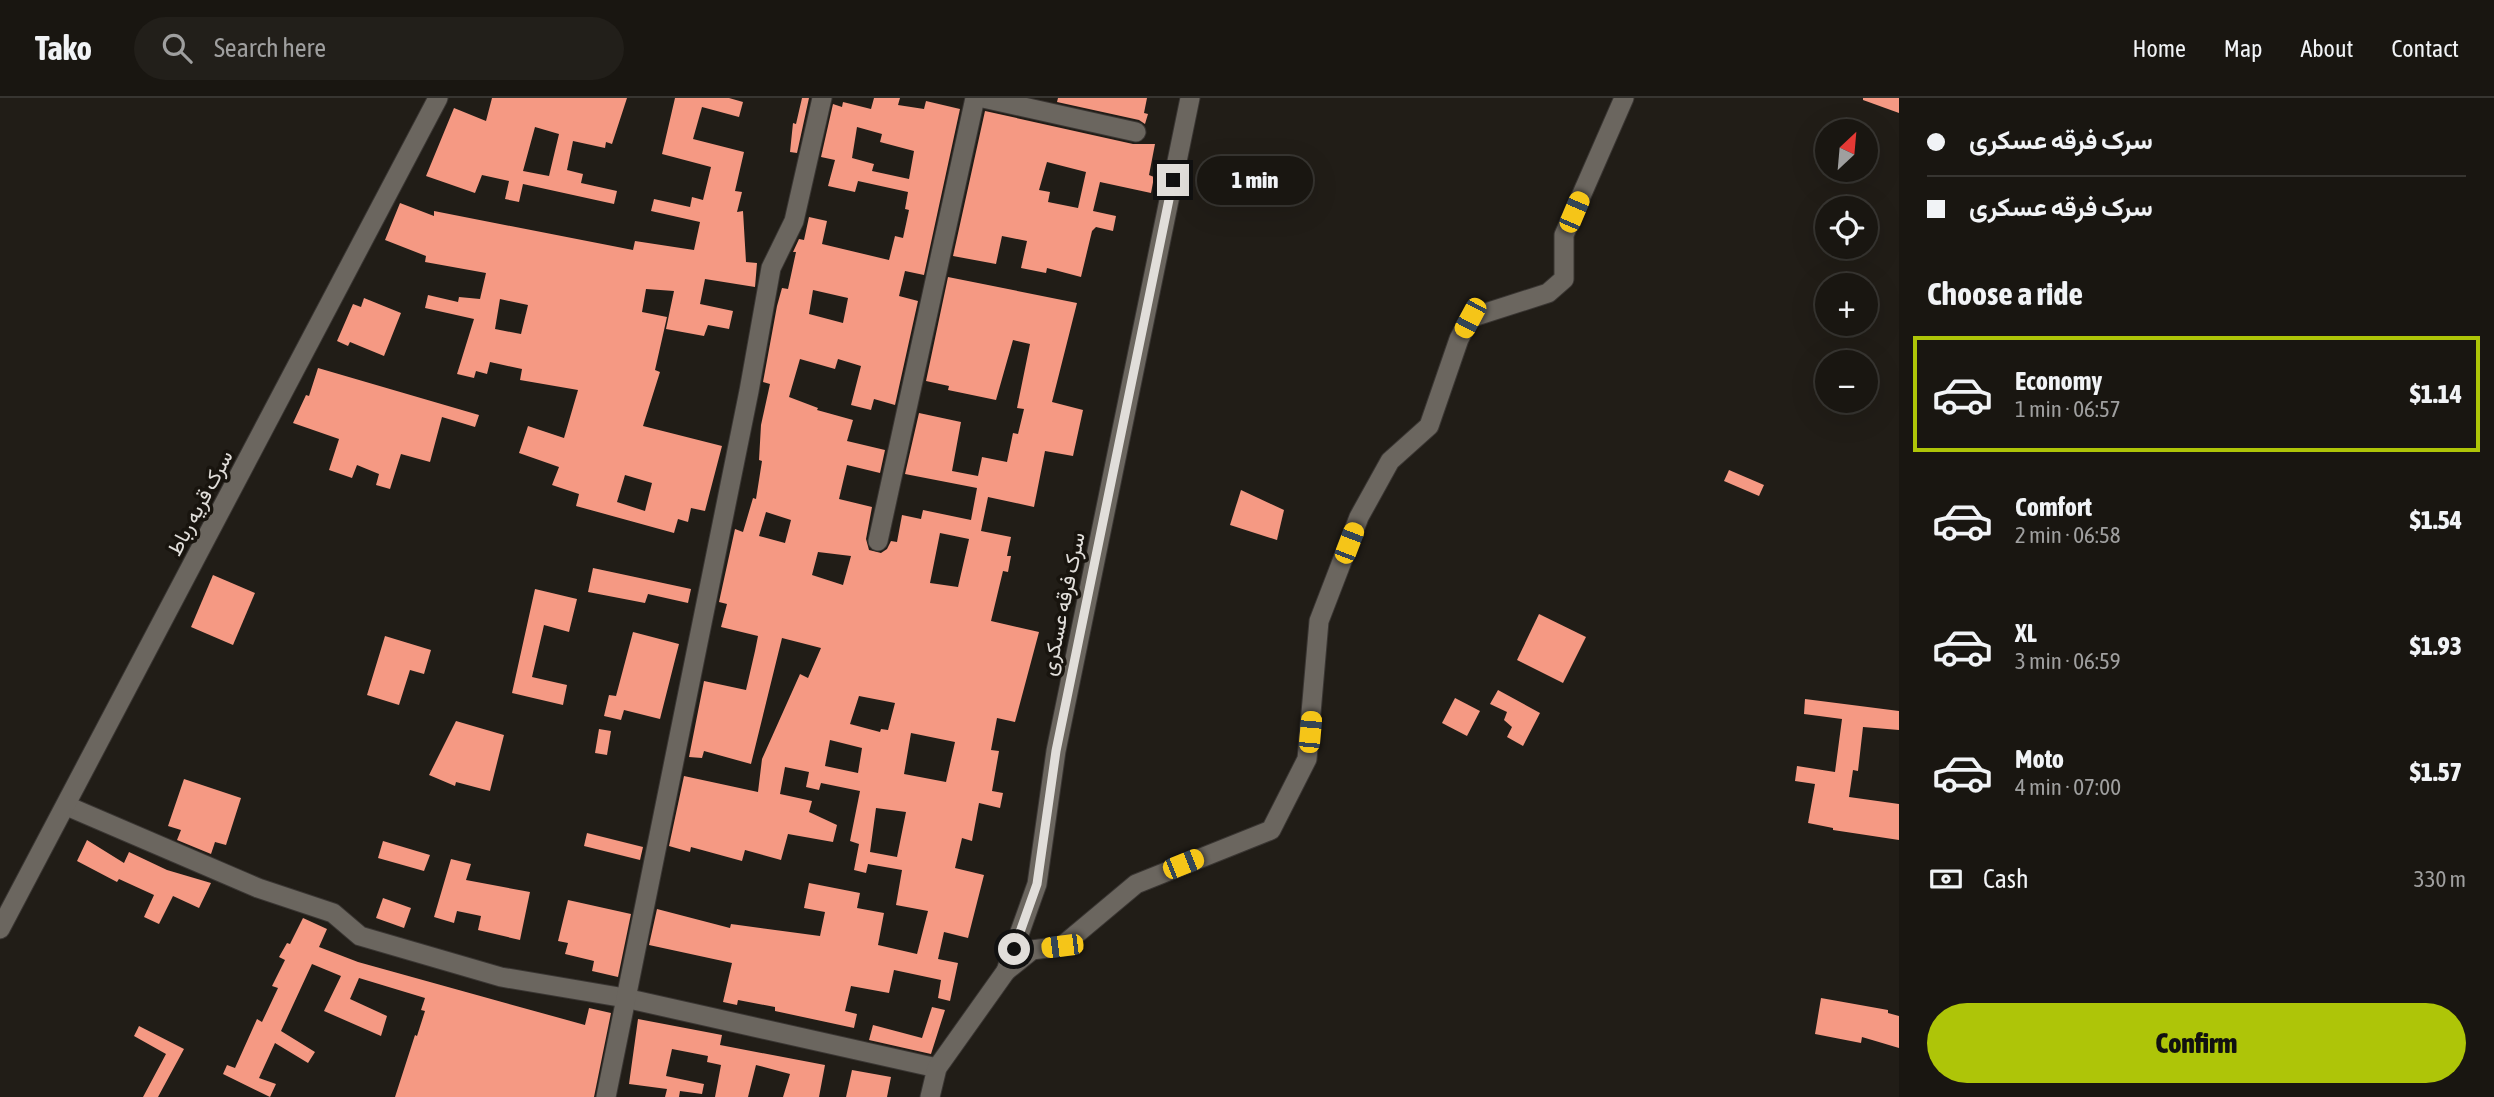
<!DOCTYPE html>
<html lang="en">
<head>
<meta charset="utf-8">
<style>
  :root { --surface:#191611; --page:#221f1a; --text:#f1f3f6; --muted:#9f9f9f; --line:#373531; --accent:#aec508 }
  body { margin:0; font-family:"Asap Condensed",Vazirmatn,sans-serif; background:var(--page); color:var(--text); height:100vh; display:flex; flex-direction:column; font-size:26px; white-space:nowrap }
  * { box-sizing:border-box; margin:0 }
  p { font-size:23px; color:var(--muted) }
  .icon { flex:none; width:38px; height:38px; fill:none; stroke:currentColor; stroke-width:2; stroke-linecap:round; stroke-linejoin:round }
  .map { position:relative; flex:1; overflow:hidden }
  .side { display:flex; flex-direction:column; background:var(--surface); width:595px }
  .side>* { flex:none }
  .top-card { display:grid; align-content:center; height:154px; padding:0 28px; background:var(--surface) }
  .needle { width:46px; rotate:26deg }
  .tools { position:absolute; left:1815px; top:21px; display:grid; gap:14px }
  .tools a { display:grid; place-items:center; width:63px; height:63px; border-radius:50%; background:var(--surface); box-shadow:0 7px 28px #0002,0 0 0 2px var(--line); font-size:35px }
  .end { position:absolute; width:32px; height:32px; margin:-16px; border:9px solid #e1deda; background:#111; box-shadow:0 0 0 4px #111 }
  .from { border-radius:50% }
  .bubble { position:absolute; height:49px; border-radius:24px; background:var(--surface); box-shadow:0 7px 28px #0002,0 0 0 2px var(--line); font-size:23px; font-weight:800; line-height:49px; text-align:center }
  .car { position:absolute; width:21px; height:42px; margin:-21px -10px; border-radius:9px; box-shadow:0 0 5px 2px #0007; background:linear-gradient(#f5c518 24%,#345 0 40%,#f5c518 0 76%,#345 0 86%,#f5c518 0) }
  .top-card b { display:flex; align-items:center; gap:24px; height:66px; font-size:26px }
  .top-card b+b { border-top:2px solid var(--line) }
  .top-card i { width:18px; height:18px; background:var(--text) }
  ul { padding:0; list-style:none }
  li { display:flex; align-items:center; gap:21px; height:116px; margin:0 14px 10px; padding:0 14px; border:4px solid transparent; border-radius:0px }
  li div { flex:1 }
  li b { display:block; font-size:26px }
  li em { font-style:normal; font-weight:800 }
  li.on { border-color:var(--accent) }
  li>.icon { width:63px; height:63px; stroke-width:1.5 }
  h2 { padding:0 28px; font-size:32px; line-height:84px }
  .pay { display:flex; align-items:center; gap:18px; height:77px; padding:0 28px; font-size:26px }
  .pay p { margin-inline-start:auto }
  .action { display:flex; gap:14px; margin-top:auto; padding:14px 28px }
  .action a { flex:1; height:80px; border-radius:42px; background:var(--accent); color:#111; font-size:28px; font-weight:800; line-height:80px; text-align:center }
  header { display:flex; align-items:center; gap:42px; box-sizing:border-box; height:98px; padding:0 35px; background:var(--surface); border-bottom:2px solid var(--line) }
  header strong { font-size:33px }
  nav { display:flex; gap:38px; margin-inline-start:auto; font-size:24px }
  .search { width:490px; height:63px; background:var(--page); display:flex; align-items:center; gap:18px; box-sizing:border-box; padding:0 24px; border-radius:38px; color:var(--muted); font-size:26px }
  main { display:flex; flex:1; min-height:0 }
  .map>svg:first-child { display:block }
</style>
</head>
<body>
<header>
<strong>Tako</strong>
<div class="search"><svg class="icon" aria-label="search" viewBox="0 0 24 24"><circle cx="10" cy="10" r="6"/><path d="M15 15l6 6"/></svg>Search here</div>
<nav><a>Home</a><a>Map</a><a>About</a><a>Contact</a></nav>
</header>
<main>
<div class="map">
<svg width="1899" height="999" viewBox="0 0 1899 999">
  <rect width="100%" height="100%" fill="#211d17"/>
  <g fill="#f59983" fill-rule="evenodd">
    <path d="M 492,0 L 627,0 L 612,46 L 606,44 L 605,50 L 573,43 L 567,72 L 583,76 L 581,85 L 617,93 L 614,106 L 523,86 L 519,104 L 505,101 L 509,83 L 482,77 L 475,95 L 426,78 L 454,10 L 486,23 ZM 535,29 L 559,36 L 549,78 L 523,73 Z"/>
    <path d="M 675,0 L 729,0 L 743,4 L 739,19 L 702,9 L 693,41 L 744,54 L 735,93 L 742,94 L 737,114 L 743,113 L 746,164 L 757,165 L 755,189 L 705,181 L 700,206 L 733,213 L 729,231 L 708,227 L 704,238 L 666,231 L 674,193 L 646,191 L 642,214 L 667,219 L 655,272 L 660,274 L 643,328 L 722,348 L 705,413 L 691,410 L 688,424 L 678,421 L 674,435 L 576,408 L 579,396 L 552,387 L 559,369 L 519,355 L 528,328 L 564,340 L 578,292 L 520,282 L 522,271 L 490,264 L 487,276 L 476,273 L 474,280 L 457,276 L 474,221 L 425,210 L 428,197 L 458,204 L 459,199 L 480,201 L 486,175 L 425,164 L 426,158 L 385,142 L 400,105 L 434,118 L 434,113 L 633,152 L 635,143 L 694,152 L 700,124 L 651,113 L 654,101 L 690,109 L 692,99 L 703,102 L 711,69 L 662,56 ZM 500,201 L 528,207 L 521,236 L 495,231 ZM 625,377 L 652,385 L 645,413 L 617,404 Z"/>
    <polygon points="802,0 809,0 797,55 790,54 793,25 796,26"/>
    <path d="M 874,0 L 900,0 L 898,7 L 924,11 L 926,3 L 960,11 L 924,177 L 905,173 L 899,198 L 918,203 L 895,307 L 874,301 L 871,312 L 851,307 L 861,268 L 838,261 L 835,271 L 800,261 L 789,299 L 818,310 L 817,312 L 853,322 L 847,343 L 885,352 L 880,375 L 847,367 L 839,401 L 872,409 L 866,441 L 869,452 L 881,455 L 887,451 L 891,443 L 897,444 L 902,417 L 921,421 L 923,412 L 971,422 L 977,390 L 905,376 L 919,315 L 961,324 L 952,373 L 978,378 L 982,359 L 1007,364 L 1013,335 L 1018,336 L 1024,311 L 1017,310 L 1030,246 L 1013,242 L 996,302 L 948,292 L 949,288 L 926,283 L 948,179 L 1077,205 L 1052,304 L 1083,312 L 1073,358 L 1045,353 L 1034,409 L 988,399 L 981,433 L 1011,439 L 1007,458 L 1011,458 L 1008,474 L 1003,473 L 991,523 L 1039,534 L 1015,624 L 997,620 L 991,652 L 999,653 L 992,693 L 1003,695 L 1000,710 L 979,705 L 972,743 L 962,740 L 955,770 L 984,777 L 968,840 L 944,834 L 938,861 L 958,865 L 950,903 L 938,900 L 941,882 L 894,872 L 889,895 L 851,888 L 845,913 L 857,916 L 854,930 L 775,913 L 775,909 L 738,902 L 737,907 L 723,904 L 732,865 L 649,847 L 657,811 L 730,830 L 731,826 L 820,838 L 825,814 L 804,810 L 809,785 L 860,795 L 857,810 L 884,815 L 878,847 L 917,856 L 928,813 L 896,807 L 902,772 L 868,766 L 866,775 L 854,772 L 859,746 L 850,743 L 860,693 L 821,685 L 819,692 L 806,689 L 809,674 L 785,669 L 780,696 L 812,703 L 809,714 L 837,727 L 833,744 L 788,736 L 781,762 L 745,752 L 742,763 L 691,749 L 690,754 L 669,748 L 684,678 L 758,694 L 762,661 L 800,576 L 808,580 L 821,550 L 782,540 L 751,666 L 704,653 L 702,660 L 689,659 L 704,583 L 746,592 L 755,553 L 758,538 L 721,529 L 727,506 L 719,504 L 735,431 L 743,434 L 753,400 L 756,401 L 762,363 L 759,362 L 761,327 L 770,286 L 763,284 L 777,208 L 782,190 L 788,191 L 796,154 L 793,154 L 799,141 L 804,142 L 809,119 L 827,123 L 822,146 L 889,162 L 895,138 L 903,140 L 909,112 L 905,111 L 908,94 L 858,83 L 855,94 L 828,88 L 835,62 L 821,59 L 833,6 L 842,9 L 843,4 L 871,11 ZM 857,29 L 882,36 L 880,44 L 914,53 L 909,81 L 872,73 L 874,66 L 852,60 ZM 813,192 L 848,200 L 843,225 L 809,216 ZM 766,414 L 791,422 L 785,445 L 759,438 ZM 940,435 L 969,441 L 958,489 L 930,485 ZM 818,454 L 851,458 L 843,487 L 812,477 ZM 859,598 L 895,605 L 888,632 L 881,631 L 880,634 L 850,626 ZM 911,635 L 955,644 L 946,684 L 904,676 ZM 830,642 L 862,650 L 858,675 L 825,668 ZM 876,710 L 906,714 L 897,759 L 870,754 Z"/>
    <polygon points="1058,0 1147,0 1144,15 1148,16 1145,26 1139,22 1057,4"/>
    <polygon points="1863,0 1899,0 1899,15 1863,2"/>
    <path d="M 985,13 L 1133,46 L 1155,46 L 1149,77 L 1154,79 L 1151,95 L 1100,84 L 1093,113 L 1116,118 L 1113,133 L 1096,129 L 1092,133 L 1081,179 L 1047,170 L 1046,175 L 1021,170 L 1027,143 L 1002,138 L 996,166 L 953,158 ZM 1047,64 L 1086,74 L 1078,110 L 1048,104 L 1050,94 L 1039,92 Z"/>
    <polygon points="364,200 401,215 384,258 350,244 348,248 337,243 353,206 361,209"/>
    <polygon points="318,270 479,317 475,329 442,319 430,364 401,356 390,391 376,387 379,376 357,367 352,380 329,372 339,341 293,325 306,297 309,298"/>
    <polygon points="1729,372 1764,387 1759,398 1724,383"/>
    <polygon points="1241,392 1284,412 1277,442 1230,427"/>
    <polygon points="593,470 691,491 688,505 648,496 645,505 588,494"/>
    <polygon points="213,477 255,495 233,547 191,529"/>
    <polygon points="535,491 577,501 569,534 544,527 532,579 567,587 563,607 512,595"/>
    <polygon points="1539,516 1586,539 1563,585 1517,562"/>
    <polygon points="633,534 679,546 660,621 624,612 621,622 604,618 609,597 616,598"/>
    <polygon points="385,538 431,552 424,576 410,572 399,607 367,597"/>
    <polygon points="1498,592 1540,615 1523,648 1507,639 1512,629 1504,622 1507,614 1490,606"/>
    <polygon points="1455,600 1480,613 1467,638 1442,625"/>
    <polygon points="1805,601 1899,613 1899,632 1863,629 1858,673 1853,672 1849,699 1899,706 1899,742 1833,732 1833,730 1808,725 1815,686 1795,683 1797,668 1835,674 1842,621 1804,616"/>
    <polygon points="456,623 504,637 490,693 456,684 455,688 429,677"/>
    <polygon points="599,631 611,633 607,657 595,655"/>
    <polygon points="184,681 241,700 226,747 215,744 211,756 177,742 181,732 168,728"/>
    <polygon points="587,735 643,749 640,762 584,748"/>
    <polygon points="87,742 124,765 129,754 167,772 211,785 199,810 173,798 159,826 144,819 154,797 119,781 117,784 77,763"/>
    <polygon points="383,743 430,757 424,773 378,760"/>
    <polygon points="451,761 471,766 466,782 530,794 520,842 478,832 481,818 457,813 454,825 434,819"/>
    <polygon points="383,800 411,810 404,830 376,820"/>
    <polygon points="568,802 631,816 618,879 592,873 594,863 565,856 568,845 558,843"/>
    <polygon points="303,820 327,831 319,849 358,864 585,927 589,910 611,915 594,999 395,999 415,937 417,938 425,913 421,912 425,900 359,880 350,901 387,918 381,938 324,913 341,878 312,866 281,933 315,954 308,965 275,945 259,980 276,986 270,999 223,976 227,967 235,970 257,921 262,924 278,890 272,888 285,862 279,859 287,845 290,846"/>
    <polygon points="1821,900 1888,912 1888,915 1899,918 1899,950 1862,939 1861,945 1815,936"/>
    <polygon points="932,909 945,912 931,956 869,942 873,927 922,940"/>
    <polygon points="638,921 722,937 720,947 825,967 819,999 783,999 790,976 756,967 748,999 715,999 721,967 707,964 708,958 672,951 666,978 704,986 702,996 680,993 679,999 665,999 667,991 629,986"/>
    <polygon points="139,928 184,951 158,999 143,999 166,956 134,938"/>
    <polygon points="852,972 891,979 887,999 846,999"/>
  </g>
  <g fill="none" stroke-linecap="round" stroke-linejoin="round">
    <defs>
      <g id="minor">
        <polyline points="983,0 1136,34"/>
        <polyline points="878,443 975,0"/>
        <polyline points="67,708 258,790 333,815 360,838 501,879 625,900 937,970"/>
        <polyline points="0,831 438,0"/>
        <polyline points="1006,873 1032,852 1062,848 1136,786 1271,732 1307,661 1319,523 1359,419 1390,363 1429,328 1459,241 1470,220 1548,195 1564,181 1564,137 1624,0"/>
        <polyline points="606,999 749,293 771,170 794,123 822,0"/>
        <polyline points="930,999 937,970 1006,873 1037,786 1056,653 1190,0"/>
      </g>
    </defs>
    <use href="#minor" stroke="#3a3633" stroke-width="21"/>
    <use href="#minor" stroke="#6b665f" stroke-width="19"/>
  </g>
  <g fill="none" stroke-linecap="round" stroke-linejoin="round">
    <polyline stroke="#e1deda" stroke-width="9" points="1014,851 1037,786 1056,653 1173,82"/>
  </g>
  <g text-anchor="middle" stroke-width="7" stroke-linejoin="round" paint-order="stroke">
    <g font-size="21" fill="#e1deda" stroke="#18140e">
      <text transform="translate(200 405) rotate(-62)" y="7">سرک قریه رباط</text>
      <text transform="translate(1063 506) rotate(-78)" y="7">سرک فرقه عسکری</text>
    </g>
  </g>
</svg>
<div class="tools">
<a><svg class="needle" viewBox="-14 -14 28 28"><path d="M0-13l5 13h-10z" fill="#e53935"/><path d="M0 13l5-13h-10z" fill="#9f9f9f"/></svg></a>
<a><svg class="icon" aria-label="locate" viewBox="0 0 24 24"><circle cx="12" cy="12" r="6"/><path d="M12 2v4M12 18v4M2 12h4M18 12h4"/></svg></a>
<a>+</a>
<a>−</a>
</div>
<i class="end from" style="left:1014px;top:851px"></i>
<i class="end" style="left:1173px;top:82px"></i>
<div class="bubble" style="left:1197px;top:58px;width:116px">1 min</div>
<i class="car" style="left:1574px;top:114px;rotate:23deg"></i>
<i class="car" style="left:1470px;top:220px;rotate:208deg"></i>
<i class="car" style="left:1349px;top:445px;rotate:21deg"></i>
<i class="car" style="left:1310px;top:634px;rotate:5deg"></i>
<i class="car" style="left:1183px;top:766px;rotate:68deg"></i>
<i class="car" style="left:1062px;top:848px;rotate:263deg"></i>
</div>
<section class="side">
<div class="top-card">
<b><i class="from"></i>سرک فرقه عسکری</b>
<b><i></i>سرک فرقه عسکری</b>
</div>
<h2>Choose a ride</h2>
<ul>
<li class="on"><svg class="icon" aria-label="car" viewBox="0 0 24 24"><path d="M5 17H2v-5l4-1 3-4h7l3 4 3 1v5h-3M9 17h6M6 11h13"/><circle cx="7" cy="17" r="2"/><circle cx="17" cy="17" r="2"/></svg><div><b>Economy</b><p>1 min · 06:57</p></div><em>$1.14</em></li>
<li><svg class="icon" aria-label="car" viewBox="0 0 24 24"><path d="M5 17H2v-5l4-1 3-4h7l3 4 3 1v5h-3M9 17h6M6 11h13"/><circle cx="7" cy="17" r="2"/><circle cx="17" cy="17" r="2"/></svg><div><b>Comfort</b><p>2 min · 06:58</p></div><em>$1.54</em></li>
<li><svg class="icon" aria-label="car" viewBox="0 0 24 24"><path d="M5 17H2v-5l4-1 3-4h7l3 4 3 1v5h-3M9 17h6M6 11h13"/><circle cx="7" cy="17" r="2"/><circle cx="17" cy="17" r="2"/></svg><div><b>XL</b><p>3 min · 06:59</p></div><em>$1.93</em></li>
<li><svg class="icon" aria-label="car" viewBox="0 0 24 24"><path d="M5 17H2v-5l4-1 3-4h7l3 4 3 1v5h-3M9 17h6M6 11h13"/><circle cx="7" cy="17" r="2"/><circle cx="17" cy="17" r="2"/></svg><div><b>Moto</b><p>4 min · 07:00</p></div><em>$1.57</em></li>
</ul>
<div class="pay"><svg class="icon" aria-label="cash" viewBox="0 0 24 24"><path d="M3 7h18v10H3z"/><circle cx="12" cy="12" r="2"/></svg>Cash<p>330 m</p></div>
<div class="action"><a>Confirm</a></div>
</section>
</main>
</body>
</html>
